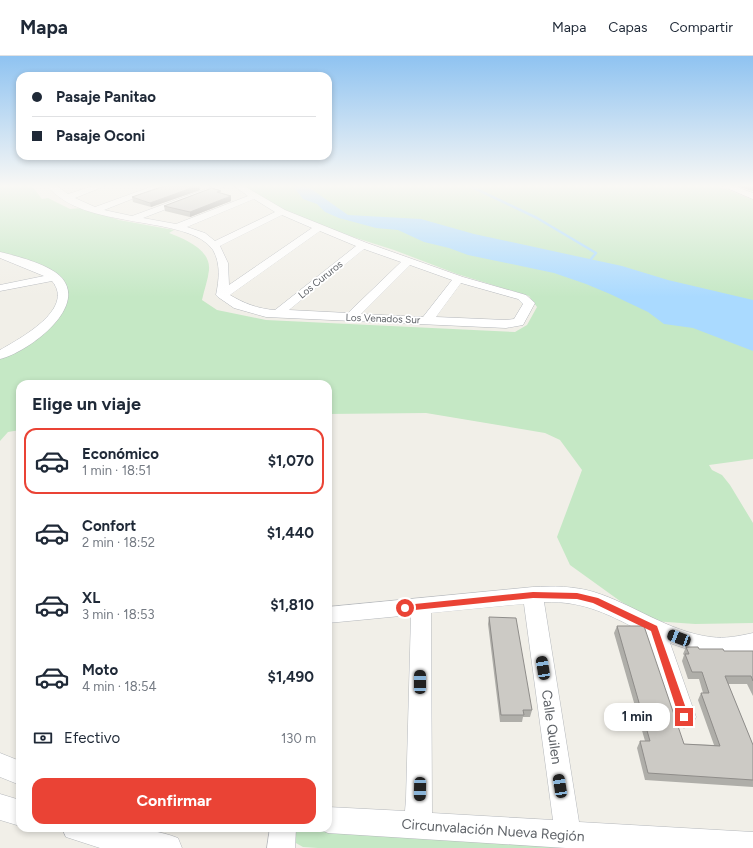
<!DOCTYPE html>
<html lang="es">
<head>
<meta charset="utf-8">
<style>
  :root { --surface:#fff; --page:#f6f6f7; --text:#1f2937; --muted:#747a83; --line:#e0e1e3; --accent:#ea4335 }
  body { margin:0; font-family:Figtree,sans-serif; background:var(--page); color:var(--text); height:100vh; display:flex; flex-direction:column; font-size:15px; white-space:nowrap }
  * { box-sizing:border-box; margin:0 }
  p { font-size:13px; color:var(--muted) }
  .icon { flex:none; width:22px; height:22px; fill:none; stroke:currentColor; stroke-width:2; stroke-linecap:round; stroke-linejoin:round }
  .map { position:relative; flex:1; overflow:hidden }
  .panel { position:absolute; left:16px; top:324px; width:316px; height:452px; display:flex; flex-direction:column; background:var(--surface); border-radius:12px; box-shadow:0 2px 6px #0003 }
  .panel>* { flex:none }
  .guide { position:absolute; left:16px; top:16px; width:316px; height:88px; border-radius:12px; box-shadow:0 2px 6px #0003; display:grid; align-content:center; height:88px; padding:0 16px; background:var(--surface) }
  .end { position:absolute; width:18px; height:18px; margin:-9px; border:5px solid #ea4335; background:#fff; box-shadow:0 0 0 2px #fff }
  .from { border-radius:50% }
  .bubble { position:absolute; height:28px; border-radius:12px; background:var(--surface); box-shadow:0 2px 6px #0003; font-size:13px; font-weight:700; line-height:28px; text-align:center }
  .car { position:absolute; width:12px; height:24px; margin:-12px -6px; border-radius:5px; box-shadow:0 0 3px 1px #0007; background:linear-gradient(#222 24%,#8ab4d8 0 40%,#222 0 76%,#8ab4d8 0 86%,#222 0) }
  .guide b { display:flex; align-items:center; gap:14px; height:38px; font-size:15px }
  .guide b+b { border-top:1px solid var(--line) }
  .guide i { width:10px; height:10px; background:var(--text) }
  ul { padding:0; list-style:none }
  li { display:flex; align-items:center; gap:12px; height:66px; margin:0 8px 6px; padding:0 8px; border:2px solid transparent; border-radius:12px }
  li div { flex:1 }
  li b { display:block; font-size:15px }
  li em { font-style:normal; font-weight:700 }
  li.active { border-color:var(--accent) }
  li>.icon { width:36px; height:36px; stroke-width:1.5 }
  h2 { padding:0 16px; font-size:18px; line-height:48px }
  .pay { display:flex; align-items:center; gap:10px; height:44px; padding:0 16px; font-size:15px }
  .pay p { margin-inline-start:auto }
  .cta { display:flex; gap:8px; margin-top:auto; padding:8px 16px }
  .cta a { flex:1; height:46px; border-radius:12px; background:var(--accent); color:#fff; font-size:16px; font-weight:700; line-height:46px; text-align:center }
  header { display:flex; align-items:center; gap:24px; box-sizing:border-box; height:56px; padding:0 20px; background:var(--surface); border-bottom:1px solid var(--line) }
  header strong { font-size:19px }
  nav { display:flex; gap:22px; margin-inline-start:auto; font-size:14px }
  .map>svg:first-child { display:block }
</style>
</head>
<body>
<header>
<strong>Mapa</strong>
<nav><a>Mapa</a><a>Capas</a><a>Compartir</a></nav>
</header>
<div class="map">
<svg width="753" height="792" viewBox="0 0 753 792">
  <rect width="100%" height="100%" fill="#f1efe8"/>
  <g fill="#c5e8c5">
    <path d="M 0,130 L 32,130 L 42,143 L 48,142 L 70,153 L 82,152 L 119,164 L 174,174 L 169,177 C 184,183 211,193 209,214 C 208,224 204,234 202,244 L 217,254 L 266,264 L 515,276 L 527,269 L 537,251 L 529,240 L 457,218 L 394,194 L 350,180 L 284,155 L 239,130 L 718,130 L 753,144 L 753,403 L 709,409 L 712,414 L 722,419 L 730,429 L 753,467 L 753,567 L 695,568 L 653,565 L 620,545 L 570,509 L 557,481 L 582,414 L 560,384 L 545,377 L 426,357 L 328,358 L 328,328 L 20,328 L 20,374 L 8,376 L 0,385 L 0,303 L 34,281 L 64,237 C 65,232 66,227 62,222 C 56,213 12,199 0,196 Z"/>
    <polygon points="308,772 595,792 318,792 303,791 294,786 296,775"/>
  </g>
  <polygon fill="#aadaff" points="293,130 307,130 348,159 421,163 474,178 622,210 668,224 753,244 753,295 693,272 664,268 648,256 610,238 586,228 554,217 468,199 449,192 424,186 398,174 376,172 339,162 325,156 317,148 303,143"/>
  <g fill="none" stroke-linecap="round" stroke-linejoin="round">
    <polyline stroke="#aadaff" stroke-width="2.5" points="470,130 537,162 596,197 591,203"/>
    <defs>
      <g id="minor">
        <path d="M 48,130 L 57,130 L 68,138 L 93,130 L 105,130 L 75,142 L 95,151 L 153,130 L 165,130 L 104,154 L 132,160 L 214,130 L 226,130 L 143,162 L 176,168 L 248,140 L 234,130 L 244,130 L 285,154 L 367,187 L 463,221 L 526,239 L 535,247 L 523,269 L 506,272 L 266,261 L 234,252 L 218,241 L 216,239 C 219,224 221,208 213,194 C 189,158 81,175 48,130 ZM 254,143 L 275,156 L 215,185 L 205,177 L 187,171 ZM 282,159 L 312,172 L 229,229 L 228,207 L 220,190 ZM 320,175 L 356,190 L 275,254 C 258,253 243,247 230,239 ZM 364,193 L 401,206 L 348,257 L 289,254 ZM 410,209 L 452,224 L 423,261 L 361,258 ZM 461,227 L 518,243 L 523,248 L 514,263 L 506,264 L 436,261 Z"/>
        <polygon points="722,130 734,130 753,137 753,143"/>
        <path d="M 0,196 C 17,200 51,209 62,222 C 88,253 26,297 0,303 L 0,294 C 19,283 76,253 52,225 L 0,235 L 0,229 L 44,220 L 0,202 Z"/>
        <path d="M 533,531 C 553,530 574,530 594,536 C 633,548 669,576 711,581 C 725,583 739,580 753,577 L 753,595 C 720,602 702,599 670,587 L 696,661 L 692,669 L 684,672 L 676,669 L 672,661 L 645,577 C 609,559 586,545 544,546 L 579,766 L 753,776 L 753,792 L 566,792 L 328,777 L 319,773 L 318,772 L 328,772 L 328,751 L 405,755 L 406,743 L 411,559 L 328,567 L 328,551 ZM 524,548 L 553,764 L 432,757 L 431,557 Z"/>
        <polygon points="0,697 20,705 20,729 0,721"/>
        <polygon points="0,738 20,744 20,770 0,764"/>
        <path d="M 62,772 C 98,772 143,768 178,782 L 182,792 L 100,792 L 66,781 Z"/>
        <polygon points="270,772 296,772 295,792 267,792"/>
      </g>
    </defs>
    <use href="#minor" stroke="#b5b8bc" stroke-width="1"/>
    <use href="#minor" fill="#fff" fill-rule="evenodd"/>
  </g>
  <g fill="#afaea9">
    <polygon points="164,130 199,130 200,134 151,151 133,146 132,141"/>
    <polygon points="736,130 753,130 753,135"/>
    <polygon points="221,138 231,145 190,161 165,155 164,150"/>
    <polygon points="489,561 532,654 530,661 523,661 522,666 500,666 488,568"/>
    <polygon points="617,570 684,688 714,689 698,644 701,637 703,637 699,623 688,623 682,605 684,599 683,598 686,591 699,593 724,595 753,595 753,640 747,628 728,628 753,689 753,731 645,724 637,692 640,685 645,685 614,577"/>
  </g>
  <g fill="#8f8d8a">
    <polygon points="197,130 199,130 200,134 151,151 150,147"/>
    <polygon points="231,140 231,145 190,161 190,156"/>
  </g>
  <g fill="#cccac5" stroke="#8f8d8a">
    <polygon points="164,130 197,130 150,147 132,141"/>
    <polygon points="212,132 221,135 217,136 231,140 190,156 164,150"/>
    <polygon points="489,561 516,562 532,654 523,654 524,659 501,659"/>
    <polygon points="617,570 644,570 684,688 720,690 701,637 709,637 702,616 692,616 685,598 689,598 686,591 698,591 699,593 723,593 724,595 753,595 753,625 751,620 725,620 753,689 753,724 648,717 640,685 650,685"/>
  </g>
  <linearGradient id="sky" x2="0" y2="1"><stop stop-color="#8fc3f1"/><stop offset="0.54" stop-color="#f9f8f5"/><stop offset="1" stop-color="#f9f8f5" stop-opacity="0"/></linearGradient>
  <rect width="753" height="241" fill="url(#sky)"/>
  <polygon fill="#ea4335" points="533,536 577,537 598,542 657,570 689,661 688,664 681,664 679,661 651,575 593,547 577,543 533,542 405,555 401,552 405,549"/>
  <g text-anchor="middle" stroke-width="3.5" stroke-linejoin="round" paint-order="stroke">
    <g font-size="10" fill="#5f6368" stroke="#fff">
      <text transform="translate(320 223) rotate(-39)" y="4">Los Cururos</text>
      <text transform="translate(383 262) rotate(2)" y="4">Los Venados Sur</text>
    </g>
    <g font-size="14" fill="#5f6368" stroke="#fff">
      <text transform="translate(552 671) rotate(82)" y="5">Calle Quilen</text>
      <text transform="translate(493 774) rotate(4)" y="5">Circunvalación Nueva Región</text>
    </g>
  </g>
</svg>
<i class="end from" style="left:405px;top:552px"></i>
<i class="end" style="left:684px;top:661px"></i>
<div class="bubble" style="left:604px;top:647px;width:66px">1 min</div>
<i class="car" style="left:679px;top:582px;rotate:291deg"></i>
<i class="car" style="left:543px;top:612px;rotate:351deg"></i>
<i class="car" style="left:420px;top:626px;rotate:0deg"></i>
<i class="car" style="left:560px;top:730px;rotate:351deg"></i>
<i class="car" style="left:420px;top:733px;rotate:181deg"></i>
<div class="guide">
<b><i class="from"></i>Pasaje Panitao</b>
<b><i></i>Pasaje Oconi</b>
</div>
<section class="panel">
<h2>Elige un viaje</h2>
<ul>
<li class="active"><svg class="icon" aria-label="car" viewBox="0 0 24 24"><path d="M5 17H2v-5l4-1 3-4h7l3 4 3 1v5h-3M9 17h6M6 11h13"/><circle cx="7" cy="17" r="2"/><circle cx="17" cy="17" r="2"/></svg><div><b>Económico</b><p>1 min · 18:51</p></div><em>$1,070</em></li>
<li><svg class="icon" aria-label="car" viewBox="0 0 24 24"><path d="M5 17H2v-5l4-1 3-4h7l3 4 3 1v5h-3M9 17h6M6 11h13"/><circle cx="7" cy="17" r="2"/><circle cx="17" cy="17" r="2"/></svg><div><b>Confort</b><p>2 min · 18:52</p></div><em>$1,440</em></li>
<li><svg class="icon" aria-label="car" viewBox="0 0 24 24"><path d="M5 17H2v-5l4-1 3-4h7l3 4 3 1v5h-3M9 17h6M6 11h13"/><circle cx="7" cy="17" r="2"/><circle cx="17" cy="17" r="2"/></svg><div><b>XL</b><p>3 min · 18:53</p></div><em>$1,810</em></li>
<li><svg class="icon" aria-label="car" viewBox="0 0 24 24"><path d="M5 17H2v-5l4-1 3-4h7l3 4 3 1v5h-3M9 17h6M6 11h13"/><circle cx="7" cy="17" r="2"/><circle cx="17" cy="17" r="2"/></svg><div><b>Moto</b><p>4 min · 18:54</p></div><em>$1,490</em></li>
</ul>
<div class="pay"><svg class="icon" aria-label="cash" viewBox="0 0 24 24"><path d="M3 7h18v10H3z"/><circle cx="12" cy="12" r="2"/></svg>Efectivo<p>130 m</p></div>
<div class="cta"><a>Confirmar</a></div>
</section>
</div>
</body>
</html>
